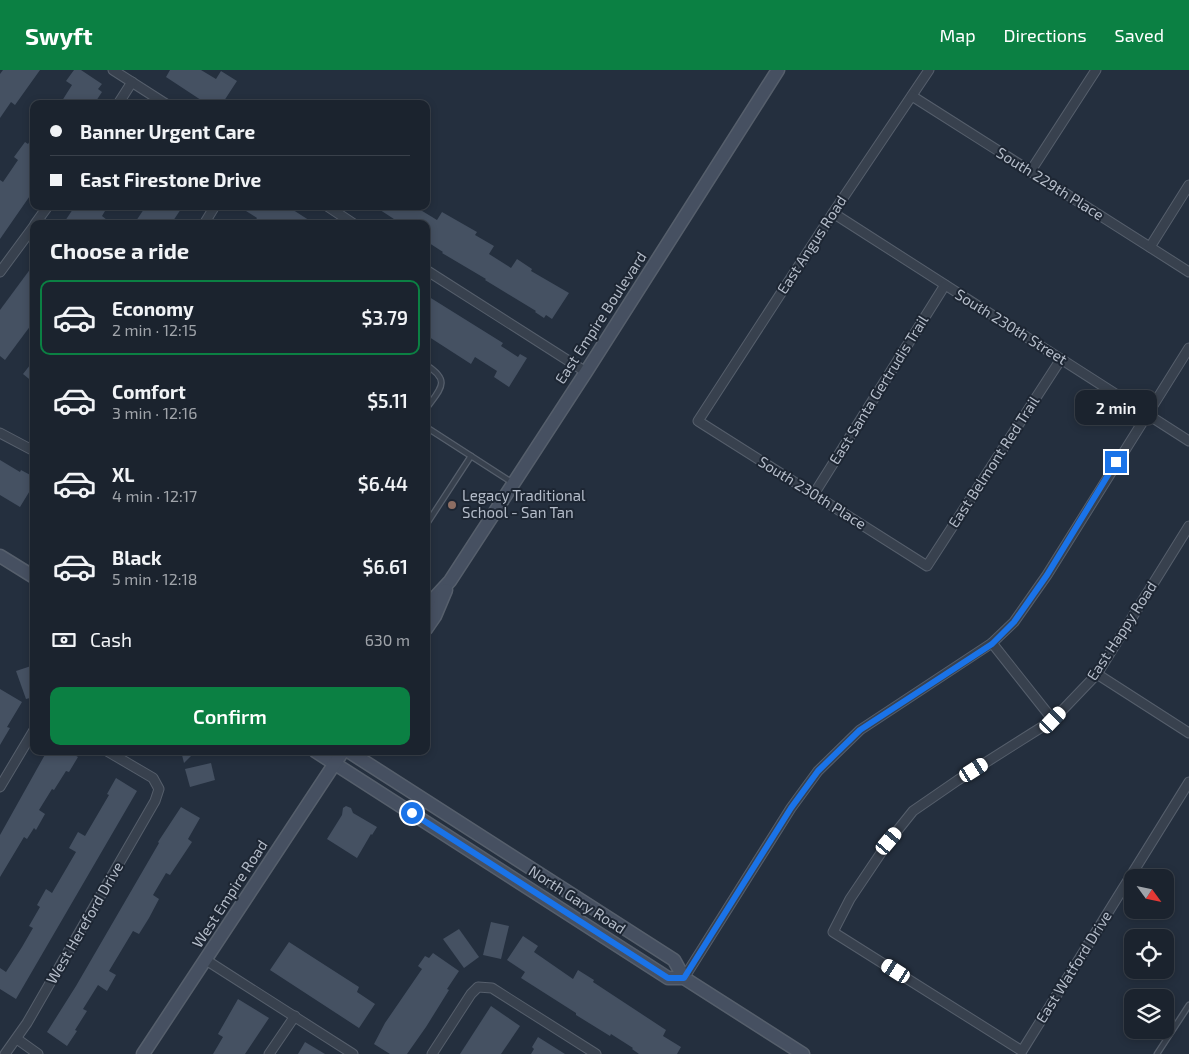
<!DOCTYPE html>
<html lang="en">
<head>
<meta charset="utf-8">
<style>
  :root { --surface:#1b232e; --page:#282f3a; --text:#f1f3f6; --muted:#a0a4aa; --line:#39404a; --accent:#0b8043 }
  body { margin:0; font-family:"Exo 2",sans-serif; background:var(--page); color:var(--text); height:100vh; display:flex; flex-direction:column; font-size:19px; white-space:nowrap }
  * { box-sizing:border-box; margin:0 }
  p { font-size:16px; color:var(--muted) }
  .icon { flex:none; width:28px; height:28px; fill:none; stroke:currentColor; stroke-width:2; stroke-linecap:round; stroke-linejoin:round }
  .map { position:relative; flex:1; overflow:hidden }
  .panel { position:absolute; left:30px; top:150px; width:400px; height:535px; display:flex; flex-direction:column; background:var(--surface); border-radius:10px; box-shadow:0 2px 8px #0003,0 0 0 1px var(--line) }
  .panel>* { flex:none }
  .top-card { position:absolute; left:30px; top:30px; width:400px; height:110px; border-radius:10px; box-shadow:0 2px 8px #0003,0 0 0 1px var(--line); display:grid; align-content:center; height:110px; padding:0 20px; background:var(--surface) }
  .needle { width:32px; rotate:123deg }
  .tools { position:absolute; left:1124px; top:799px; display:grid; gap:10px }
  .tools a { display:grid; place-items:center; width:50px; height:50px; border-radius:10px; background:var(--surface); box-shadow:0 2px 8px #0003,0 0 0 1px var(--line); font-size:25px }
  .end { position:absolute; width:22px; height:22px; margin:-11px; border:6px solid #1a73e8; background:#fff; box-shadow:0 0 0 2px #fff }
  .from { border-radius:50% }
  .bubble { position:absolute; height:35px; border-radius:10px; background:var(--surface); box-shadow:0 2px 8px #0003,0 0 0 1px var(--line); font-size:16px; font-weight:600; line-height:35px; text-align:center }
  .car { position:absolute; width:15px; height:30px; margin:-15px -8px; border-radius:6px; box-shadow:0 0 4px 1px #0007; background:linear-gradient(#fff 24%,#345 0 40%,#fff 0 76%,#345 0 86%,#fff 0) }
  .top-card b { display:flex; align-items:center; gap:18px; height:48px; font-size:19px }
  .top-card b+b { border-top:1px solid var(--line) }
  .top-card i { width:12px; height:12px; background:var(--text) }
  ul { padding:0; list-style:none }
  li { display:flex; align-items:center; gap:15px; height:75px; margin:0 10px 8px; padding:0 10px; border:2px solid transparent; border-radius:10px }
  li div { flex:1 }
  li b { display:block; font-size:19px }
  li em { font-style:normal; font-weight:600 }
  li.active { border-color:var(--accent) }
  li>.icon { width:45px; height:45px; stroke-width:1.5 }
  h2 { padding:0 20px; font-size:22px; line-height:60px }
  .pay { display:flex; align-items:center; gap:12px; height:55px; padding:0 20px; font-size:19px }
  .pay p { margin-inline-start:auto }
  .button { display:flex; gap:10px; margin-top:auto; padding:10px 20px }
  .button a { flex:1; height:58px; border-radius:10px; background:var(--accent); color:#fff; font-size:20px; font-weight:600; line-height:58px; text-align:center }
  header { display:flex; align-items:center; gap:30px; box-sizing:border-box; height:70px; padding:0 25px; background:var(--accent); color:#fff }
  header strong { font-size:24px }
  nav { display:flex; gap:28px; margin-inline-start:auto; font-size:18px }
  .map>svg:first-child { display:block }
</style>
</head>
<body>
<header>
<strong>Swyft</strong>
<nav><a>Map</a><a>Directions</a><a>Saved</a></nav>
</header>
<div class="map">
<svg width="1189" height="984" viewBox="0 0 1189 984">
  <rect width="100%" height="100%" fill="#242f3e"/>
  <g fill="#455162">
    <polygon points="3,0 40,0 15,35 11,32 0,48 0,4"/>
    <polygon points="74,0 81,0 102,14 98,19 102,22 94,34 60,34 72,15 66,11"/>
    <polygon points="170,0 201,0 216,9 221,1 237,11 222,34 207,34 166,7"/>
    <polygon points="34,64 34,120 0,169 0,110 3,112 18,90 14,87 25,72 28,74"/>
    <polygon points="75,136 108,136 102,146 112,154 63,154"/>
    <polygon points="146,136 183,136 171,154 134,154"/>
    <polygon points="238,136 287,136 315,154 253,154 257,148"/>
    <polygon points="374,136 414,136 437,150 442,142 477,162 475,165 494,176 489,184 511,198 517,189 532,199 531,201 569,223 552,249 546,245 544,248 535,242 536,241 485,210 486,209 442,183 443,182 426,171 426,154 395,154 397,151"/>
    <polygon points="34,194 34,251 5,290 0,286 0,240"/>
    <polygon points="426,225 503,273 501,276 518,287 520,284 527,288 509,317 494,307 497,301 475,287 471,294 426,265"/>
    <polygon points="34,290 34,313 23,304"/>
    <polygon points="0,390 20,402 21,400 34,407 34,414 20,437 0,425"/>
    <polygon points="34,595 34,627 26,629 16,601"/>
    <polygon points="0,619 22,632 7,657 10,658 0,675"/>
    <polygon points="47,681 68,681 78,687 69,702 66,701 54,720 52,719 39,740 45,744 36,760 34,758 27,769 24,767 0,807 0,765"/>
    <polygon points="181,681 196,681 184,693"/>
    <polygon points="211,693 215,710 190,717 185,699"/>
    <polygon points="116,708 137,721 16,929 0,919 0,898 6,902 22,877 33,858 29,856 40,837 37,835 46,819 52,823 76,782 69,778 78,762 85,766 109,725 107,724"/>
    <polygon points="346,736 351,738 353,743 377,757 372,765 371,764 357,788 327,769 342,745 343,738"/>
    <polygon points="181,737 200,748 188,769 192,772 170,805 166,803 153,825 159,829 149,848 139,864 133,861 109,901 116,905 107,921 98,915 83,939 87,941 75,960 77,961 67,976 47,962 76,916 159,773 158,772"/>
    <polygon points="491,852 509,856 501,889 483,885"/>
    <polygon points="459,859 479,887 464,898 443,869"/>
    <polygon points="523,866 538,876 534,882 573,909 578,900 594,910 593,912 666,960 663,966 681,977 677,984 639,984 632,979 633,978 611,964 610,966 576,945 576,943 521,908 525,902 507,890"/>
    <polygon points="289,872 359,917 357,922 375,934 359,958 270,900"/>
    <polygon points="433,883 459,901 447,919 449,920 426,957 407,984 390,984 374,974 385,953 422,899 418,896 425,886 429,888"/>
    <polygon points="238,929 269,948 245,984 213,984 223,967 218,964"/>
    <polygon points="491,936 520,956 501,984 460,984"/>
    <polygon points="538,967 565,984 531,984 534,979 532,977"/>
    <polygon points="305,972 325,984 298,984"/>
  </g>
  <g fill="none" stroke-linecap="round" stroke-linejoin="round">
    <defs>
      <g id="lane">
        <path d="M 426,295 C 452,311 440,319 426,339"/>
        <polyline points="426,357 513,413"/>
        <polyline points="426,455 471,386"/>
        <polyline points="1157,984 1189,935"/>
      </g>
      <g id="street">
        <polyline points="113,0 166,34"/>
        <polyline points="929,0 833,143 698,351 927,496 1061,289"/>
        <polyline points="912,26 1189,202"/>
        <polyline points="118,34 132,12"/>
        <polyline points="1030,102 1096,0"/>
        <polyline points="327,136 354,154"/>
        <polyline points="833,143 1189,371"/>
        <polyline points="35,154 48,136"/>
        <polyline points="204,154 215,136"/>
        <polyline points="1150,177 1189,115"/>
        <polyline points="426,200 586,302"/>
        <polyline points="0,202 34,156"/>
        <polyline points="0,363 34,381"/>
        <polyline points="814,424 945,215"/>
        <polyline points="1189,456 1097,604 1053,650 958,710 913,741 889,771 850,829 833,862 1022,981 1189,712"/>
        <polyline points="992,573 1053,650"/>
        <polyline points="1097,604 1189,663"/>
        <polyline points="0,717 34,660"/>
        <polyline points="206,890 353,984"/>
        <polyline points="684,908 791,738 818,701 860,660 992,573 1014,552 1047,505 1189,278"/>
        <polyline points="17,969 38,984"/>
        <polyline points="5,984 27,953 155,731 159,719 153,708 107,681"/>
        <polyline points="269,984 295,946"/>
        <polyline points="432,984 471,924 478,917 492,918 596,984"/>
      </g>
      <g id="secondary">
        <polyline points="0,486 34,507"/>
        <polyline points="426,537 450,511 586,302 778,0"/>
        <polyline points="426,559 435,546 446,520"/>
        <polyline points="315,681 668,908 684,908 803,984"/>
        <polyline points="348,681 674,890 684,908"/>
        <polyline points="143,984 343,681"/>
      </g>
    </defs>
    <use href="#lane" stroke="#565f6c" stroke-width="7"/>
    <use href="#street" stroke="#565f6c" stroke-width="11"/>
    <use href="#secondary" stroke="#565f6c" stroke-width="15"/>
    <use href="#lane" stroke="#38414e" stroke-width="4.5"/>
    <use href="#street" stroke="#38414e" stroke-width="9"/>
    <use href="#secondary" stroke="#465061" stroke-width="12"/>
  </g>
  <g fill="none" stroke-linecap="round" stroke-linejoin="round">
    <polyline stroke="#1a73e8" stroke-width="6" points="412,743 668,908 684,908 791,738 818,701 860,660 992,574 1014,552 1047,505 1116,392"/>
  </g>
  <circle fill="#8d6e63" stroke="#1d2633" stroke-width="2" cx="452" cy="435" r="5"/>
  <g text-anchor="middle" stroke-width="4" stroke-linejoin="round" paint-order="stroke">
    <g font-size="15" fill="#b4bcc9" stroke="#1d2633">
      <text transform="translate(1050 114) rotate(32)" y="5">South 229th Place</text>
      <text transform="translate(812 175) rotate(-57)" y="5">East Angus Road</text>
      <text transform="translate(601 248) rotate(-57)" y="5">East Empire Boulevard</text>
      <text transform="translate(1011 257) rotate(32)" y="5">South 230th Street</text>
      <text transform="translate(879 320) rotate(-58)" y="5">East Santa Gertrudis Trail</text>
      <text transform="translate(994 392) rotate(-57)" y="5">East Belmont Red Trail</text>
      <text transform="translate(812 423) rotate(32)" y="5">South 230th Place</text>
      <text transform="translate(1122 561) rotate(-57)" y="5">East Happy Road</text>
      <text transform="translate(230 824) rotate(-57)" y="5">West Empire Road</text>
      <text transform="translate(577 830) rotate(33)" y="5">North Gary Road</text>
      <text transform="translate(85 853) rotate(-60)" y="5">West Hereford Drive</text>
      <text transform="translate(1074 897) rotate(-58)" y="5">East Watford Drive</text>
    </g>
    <g font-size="15" fill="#b4bcc9" stroke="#1d2633" text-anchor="start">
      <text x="462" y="431">Legacy Traditional<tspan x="462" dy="17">School - San Tan</tspan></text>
    </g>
  </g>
</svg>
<div class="tools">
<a><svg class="needle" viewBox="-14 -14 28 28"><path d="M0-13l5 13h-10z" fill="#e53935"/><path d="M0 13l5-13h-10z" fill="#a0a4aa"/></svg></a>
<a><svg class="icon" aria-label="locate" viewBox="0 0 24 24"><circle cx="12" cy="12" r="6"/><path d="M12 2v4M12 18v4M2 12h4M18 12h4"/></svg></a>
<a><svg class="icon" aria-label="layers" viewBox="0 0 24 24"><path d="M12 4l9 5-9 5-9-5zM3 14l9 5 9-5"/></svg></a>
</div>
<i class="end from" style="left:412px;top:743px"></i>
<i class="end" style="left:1116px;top:392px"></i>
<div class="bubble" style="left:1075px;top:320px;width:82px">2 min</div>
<i class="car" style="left:1053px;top:650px;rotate:44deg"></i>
<i class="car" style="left:974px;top:700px;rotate:58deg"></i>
<i class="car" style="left:889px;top:771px;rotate:40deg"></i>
<i class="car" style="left:896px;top:901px;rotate:302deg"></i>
<div class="top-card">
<b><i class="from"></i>Banner Urgent Care</b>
<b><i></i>East Firestone Drive</b>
</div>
<section class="panel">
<h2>Choose a ride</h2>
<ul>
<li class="active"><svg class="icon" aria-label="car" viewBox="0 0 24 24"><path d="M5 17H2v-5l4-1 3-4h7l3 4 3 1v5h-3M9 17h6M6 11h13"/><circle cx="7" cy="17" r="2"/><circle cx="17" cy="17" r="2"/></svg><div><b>Economy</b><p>2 min · 12:15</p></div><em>$3.79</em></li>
<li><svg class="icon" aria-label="car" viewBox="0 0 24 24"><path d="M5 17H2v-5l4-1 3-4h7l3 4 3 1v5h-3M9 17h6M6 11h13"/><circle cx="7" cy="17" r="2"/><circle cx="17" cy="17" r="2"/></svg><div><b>Comfort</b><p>3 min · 12:16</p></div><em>$5.11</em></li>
<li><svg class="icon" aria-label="car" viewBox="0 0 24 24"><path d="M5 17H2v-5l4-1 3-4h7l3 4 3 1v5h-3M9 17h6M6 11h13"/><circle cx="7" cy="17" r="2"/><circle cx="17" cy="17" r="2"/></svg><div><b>XL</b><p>4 min · 12:17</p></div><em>$6.44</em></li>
<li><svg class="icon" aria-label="car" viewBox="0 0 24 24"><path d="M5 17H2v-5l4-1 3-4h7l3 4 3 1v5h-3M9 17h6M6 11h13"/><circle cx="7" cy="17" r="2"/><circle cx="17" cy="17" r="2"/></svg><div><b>Black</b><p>5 min · 12:18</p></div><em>$6.61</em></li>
</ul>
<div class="pay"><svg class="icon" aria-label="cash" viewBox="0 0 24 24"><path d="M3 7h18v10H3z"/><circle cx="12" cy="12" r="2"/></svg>Cash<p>630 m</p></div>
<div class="button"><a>Confirm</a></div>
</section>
</div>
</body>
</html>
